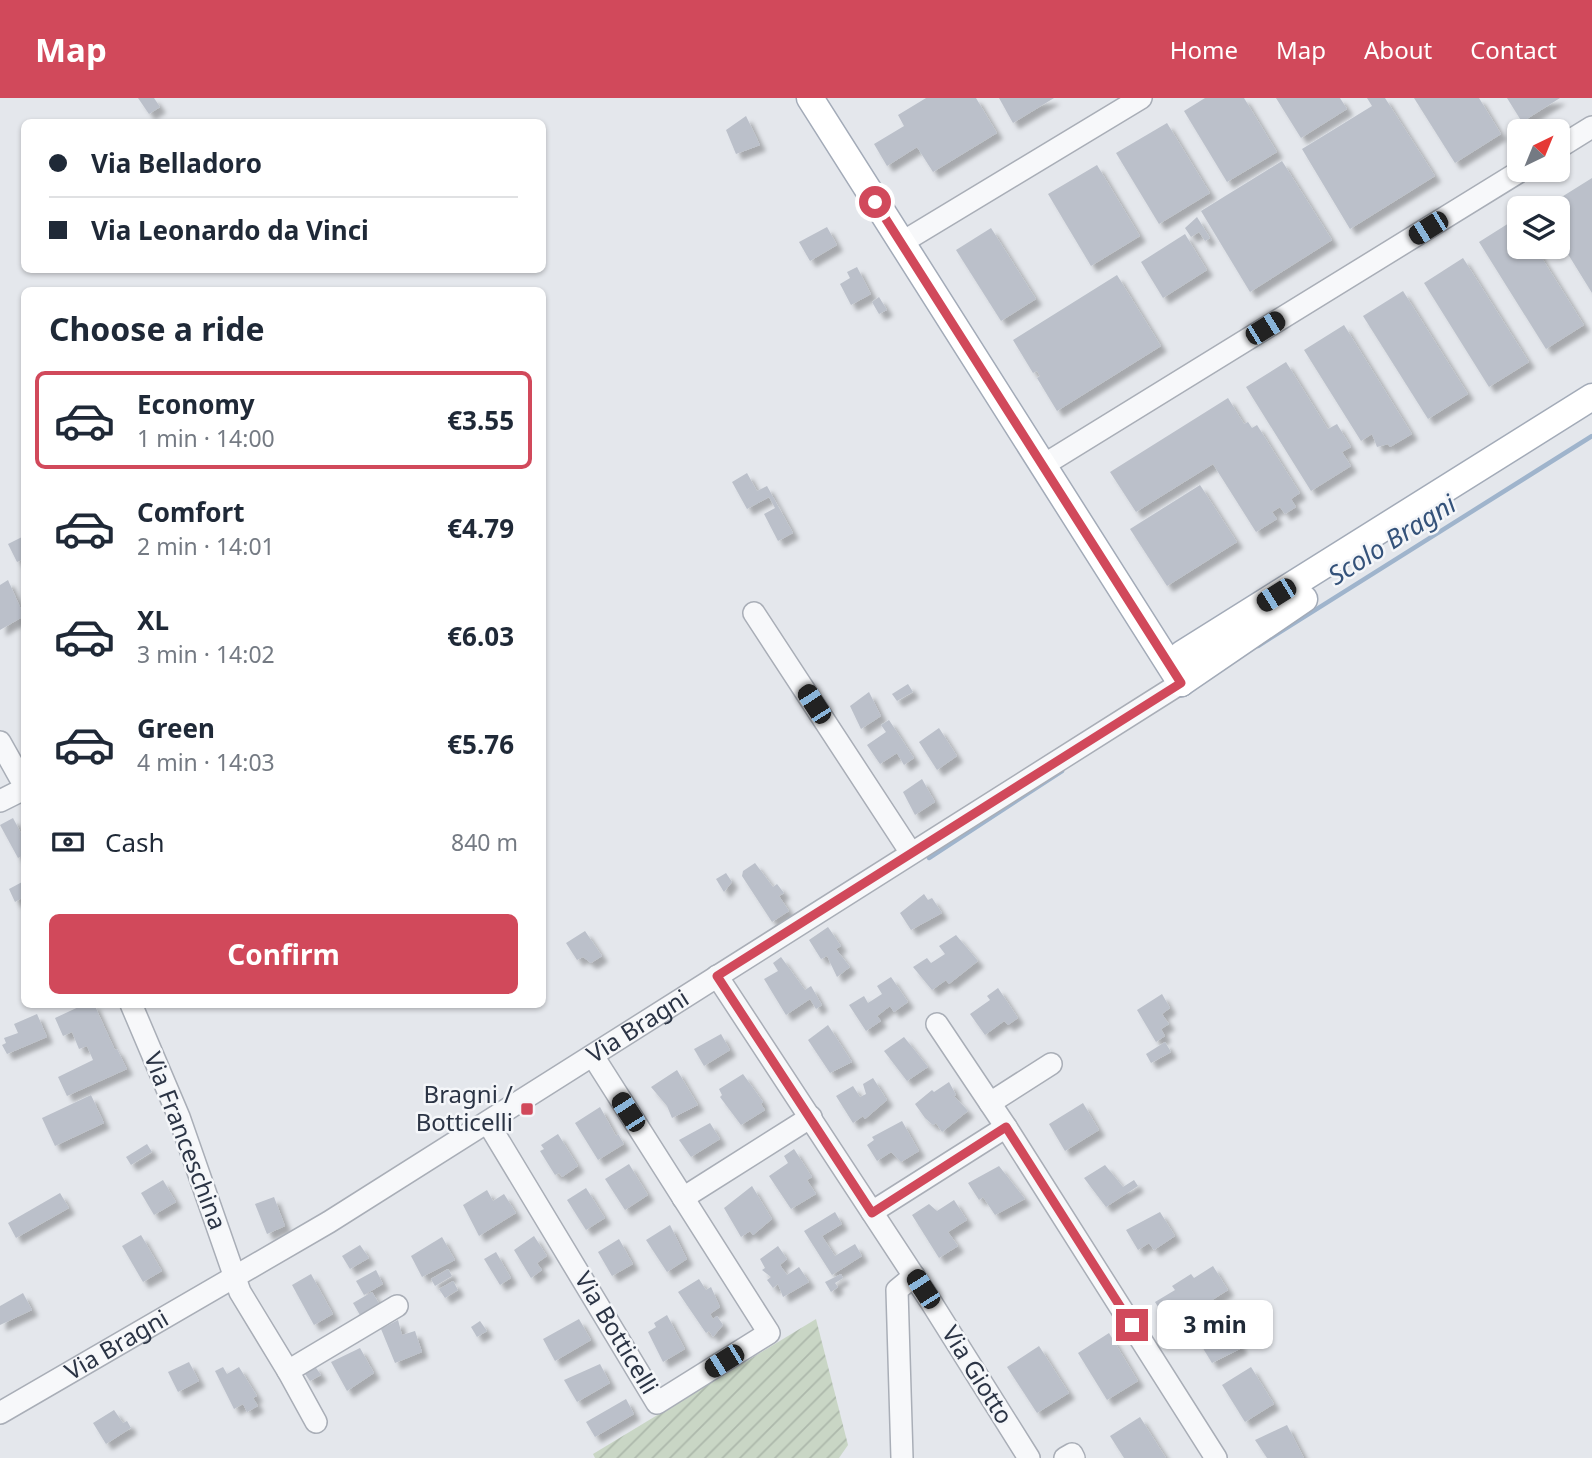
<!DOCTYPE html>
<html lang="en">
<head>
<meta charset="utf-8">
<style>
  :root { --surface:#fff; --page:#f6f6f7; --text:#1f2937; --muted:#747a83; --line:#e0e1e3; --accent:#d1495b }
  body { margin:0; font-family:"Noto Sans",sans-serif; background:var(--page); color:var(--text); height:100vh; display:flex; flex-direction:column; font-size:26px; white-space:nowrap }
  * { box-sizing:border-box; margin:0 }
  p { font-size:23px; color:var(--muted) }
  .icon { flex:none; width:38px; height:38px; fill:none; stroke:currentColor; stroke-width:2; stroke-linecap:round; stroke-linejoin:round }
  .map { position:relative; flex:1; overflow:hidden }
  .details { position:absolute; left:21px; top:189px; width:525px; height:721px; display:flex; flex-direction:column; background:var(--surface); border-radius:10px; box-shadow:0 2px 5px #0004 }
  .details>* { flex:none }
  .guide { position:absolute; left:21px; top:21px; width:525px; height:154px; border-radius:10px; box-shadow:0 2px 5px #0004; display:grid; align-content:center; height:154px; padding:0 28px; background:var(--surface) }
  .needle { width:46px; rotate:43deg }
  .fabs { position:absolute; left:1507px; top:21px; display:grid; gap:14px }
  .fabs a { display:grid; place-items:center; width:63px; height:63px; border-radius:10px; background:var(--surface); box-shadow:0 2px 5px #0004; font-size:35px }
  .end { position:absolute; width:32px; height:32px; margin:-16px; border:9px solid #d1495b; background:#fff; box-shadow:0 0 0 4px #fff }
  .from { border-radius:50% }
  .bubble { position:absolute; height:49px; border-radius:10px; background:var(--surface); box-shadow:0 2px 5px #0004; font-size:23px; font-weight:700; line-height:49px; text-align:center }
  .car { position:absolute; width:21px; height:42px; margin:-21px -10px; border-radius:9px; box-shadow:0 0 5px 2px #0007; background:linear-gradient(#222 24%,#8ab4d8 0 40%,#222 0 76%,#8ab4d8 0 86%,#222 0) }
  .guide b { display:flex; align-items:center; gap:24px; height:66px; font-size:26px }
  .guide b+b { border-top:2px solid var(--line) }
  .guide i { width:18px; height:18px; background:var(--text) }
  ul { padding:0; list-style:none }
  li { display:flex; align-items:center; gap:21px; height:98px; margin:0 14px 10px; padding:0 14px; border:4px solid transparent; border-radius:10px }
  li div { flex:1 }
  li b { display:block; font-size:26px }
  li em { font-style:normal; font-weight:700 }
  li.active { border-color:var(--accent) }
  li>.icon { width:63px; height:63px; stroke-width:1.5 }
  h2 { padding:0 28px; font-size:32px; line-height:84px }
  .pay { display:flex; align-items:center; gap:18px; height:77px; padding:0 28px; font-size:26px }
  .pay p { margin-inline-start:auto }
  .primary-button { display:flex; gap:14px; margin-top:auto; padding:14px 28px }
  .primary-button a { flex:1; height:80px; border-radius:10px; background:var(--accent); color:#fff; font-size:28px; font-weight:700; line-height:80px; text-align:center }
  header { display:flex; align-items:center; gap:42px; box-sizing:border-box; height:98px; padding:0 35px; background:var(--accent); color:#fff }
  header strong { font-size:33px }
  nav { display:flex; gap:38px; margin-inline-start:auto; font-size:24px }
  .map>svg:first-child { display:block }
</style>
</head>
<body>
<header>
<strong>Map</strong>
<nav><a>Home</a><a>Map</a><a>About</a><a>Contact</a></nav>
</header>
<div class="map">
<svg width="1592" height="1360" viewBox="0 0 1592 1360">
  <defs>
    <pattern id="garden-furrows" width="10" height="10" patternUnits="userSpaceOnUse" patternTransform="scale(1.75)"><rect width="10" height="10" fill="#c9d6c5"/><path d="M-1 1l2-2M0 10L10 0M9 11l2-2" fill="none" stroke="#adb8ab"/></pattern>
    <filter id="shadow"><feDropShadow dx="6" dy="6" stdDeviation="2" flood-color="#0004"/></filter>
  </defs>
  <rect width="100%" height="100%" fill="#e4e7ec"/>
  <polygon fill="url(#garden-furrows)" points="816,1221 848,1347 839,1360 595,1360 593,1356"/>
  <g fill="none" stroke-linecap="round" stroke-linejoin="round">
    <g stroke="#9fb4cc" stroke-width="4.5">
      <polyline points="1258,548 1592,338"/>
      <polyline points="929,760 1062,673"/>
    </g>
  </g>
  <g fill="#bbc0ca" filter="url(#shadow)">
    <polygon points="138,0 154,0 160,9 149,16"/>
    <polygon points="926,0 976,0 997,35 933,74 917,49 887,68 874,46 904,28 898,17"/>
    <polygon points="999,0 1054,0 1013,25"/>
    <polygon points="1205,0 1244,0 1277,54 1227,84 1184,13"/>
    <polygon points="1276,0 1340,0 1347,11 1301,40"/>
    <polygon points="1367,0 1385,0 1435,78 1350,131 1302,51 1372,8"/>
    <polygon points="1414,0 1479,0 1501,36 1455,65"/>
    <polygon points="1507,0 1560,0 1522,24"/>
    <polygon points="746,18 760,47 736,56 726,32"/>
    <polygon points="1167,25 1210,95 1159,126 1116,55"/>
    <polygon points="1282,63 1332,142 1250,194 1201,113"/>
    <polygon points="1097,67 1140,138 1091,168 1048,96"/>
    <polygon points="1592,80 1592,195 1563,148 1554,154 1550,149 1558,149 1558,110 1544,110"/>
    <polygon points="1197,119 1210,140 1205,143 1199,134 1191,139 1185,130"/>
    <polygon points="1517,120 1519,149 1535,149 1584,227 1546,251 1479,144"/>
    <polygon points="827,129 837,147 810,163 799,144"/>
    <polygon points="991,130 1036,201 1001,223 956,152"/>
    <polygon points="1185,136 1207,172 1163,200 1141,164"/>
    <polygon points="1463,160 1529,264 1489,289 1424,185"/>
    <polygon points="857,169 871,196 851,207 840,186 850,180 847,174"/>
    <polygon points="1117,177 1161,248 1057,313 1037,280 1040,278 1037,273 1033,275 1013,242"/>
    <polygon points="1403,193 1468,296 1428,321 1363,218"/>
    <polygon points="879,199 887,212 879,216 872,204"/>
    <polygon points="1344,227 1412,336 1390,349 1388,346 1377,349 1372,336 1361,343 1304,252"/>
    <polygon points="1286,264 1328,331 1337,326 1351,349 1342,354 1351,368 1311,393 1246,289"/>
    <polygon points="1228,300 1244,326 1248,324 1252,330 1257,327 1300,395 1291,401 1296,409 1285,416 1280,409 1272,414 1277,421 1256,434 1213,366 1136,414 1110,374"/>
    <polygon points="747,375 757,393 767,388 793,435 778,443 764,416 775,410 769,399 747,411 732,384"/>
    <polygon points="1200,387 1237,444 1167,488 1130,431"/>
    <polygon points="24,438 24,461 17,464 8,446"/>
    <polygon points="8,482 24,518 0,532 0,487"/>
    <polygon points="908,586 913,594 897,603 892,596"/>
    <polygon points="869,594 881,618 861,631 850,608"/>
    <polygon points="889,622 914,660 904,667 897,655 880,666 867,647 886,634 881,627"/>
    <polygon points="939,630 957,658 937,672 919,644"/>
    <polygon points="922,681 935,704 915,717 903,694"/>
    <polygon points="13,720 24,741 24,757 18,760 0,727"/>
    <polygon points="755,765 773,789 777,786 784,795 779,798 789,813 772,824 742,778 743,773"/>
    <polygon points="726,775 732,784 724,794 716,781"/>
    <polygon points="24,783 24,803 22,800 15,804 9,791"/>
    <polygon points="924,796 928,802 932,800 942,815 911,832 900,815"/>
    <polygon points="828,829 841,848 836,851 850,869 837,879 827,858 821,861 809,842"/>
    <polygon points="585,833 602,858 591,865 583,859 577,862 566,845"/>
    <polygon points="956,837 978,863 949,886 946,882 932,892 913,869 927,860 931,865 945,856 939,848"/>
    <polygon points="781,859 805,892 811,888 822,907 816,911 810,901 786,917 764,881 778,873 773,865"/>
    <polygon points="891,879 908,904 894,914 890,908 877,918 881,923 866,933 849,907 864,898 868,905 882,896 877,888"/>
    <polygon points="998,890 1018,920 1008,927 1004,923 985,937 970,916 990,902 987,898"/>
    <polygon points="1162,896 1170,910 1162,916 1169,926 1161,931 1165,938 1156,944 1137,912"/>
    <polygon points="85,906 94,906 115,952 117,951 127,971 67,998 58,979 93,962 87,948 79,951 72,934 63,938 55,920"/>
    <polygon points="37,916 47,939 7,956 2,947 6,945 4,940 18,935 14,926"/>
    <polygon points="828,927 852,964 830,975 808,942"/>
    <polygon points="721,936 730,952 704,968 694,951"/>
    <polygon points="904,939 928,969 907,983 884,953"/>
    <polygon points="1165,944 1171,954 1151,965 1146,956"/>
    <polygon points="677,972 698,1007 672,1020 667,1008 651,989"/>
    <polygon points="743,976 763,1004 761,1006 765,1012 741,1027 720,999 722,997 719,991"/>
    <polygon points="873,980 887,1002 865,1021 863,1018 853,1025 836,998 853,988 860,999 866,996 863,986"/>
    <polygon points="949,984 956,997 954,998 968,1013 942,1034 936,1025 933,1027 925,1020 915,1006 932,992 934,994"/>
    <polygon points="91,997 104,1025 55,1048 42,1020"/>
    <polygon points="1083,1005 1099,1032 1065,1053 1049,1026"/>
    <polygon points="600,1009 616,1038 618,1036 624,1046 598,1062 575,1025"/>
    <polygon points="902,1023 919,1053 901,1064 891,1054 877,1063 867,1047 874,1042 872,1039"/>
    <polygon points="710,1025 720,1041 691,1059 679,1042"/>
    <polygon points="558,1036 578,1068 562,1079 559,1075 555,1077 540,1053 544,1051 541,1047"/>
    <polygon points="147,1046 152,1054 131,1067 126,1059"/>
    <polygon points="794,1051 812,1079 807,1082 816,1096 791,1111 769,1078 788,1065 784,1058"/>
    <polygon points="629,1066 648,1097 625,1112 605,1081"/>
    <polygon points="1105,1067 1123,1089 1134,1082 1138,1088 1106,1109 1084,1080"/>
    <polygon points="999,1068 1025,1101 995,1117 983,1099 979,1102 968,1085"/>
    <polygon points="163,1082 176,1104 154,1117 141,1095"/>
    <polygon points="752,1088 772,1121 753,1137 750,1133 741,1139 724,1110"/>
    <polygon points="586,1090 605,1120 586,1132 567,1102"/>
    <polygon points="487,1092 493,1103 504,1096 516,1115 479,1138 463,1107"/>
    <polygon points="60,1095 69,1110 16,1140 8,1125"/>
    <polygon points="274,1099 285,1128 267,1136 255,1106"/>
    <polygon points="954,1102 967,1122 948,1134 958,1148 939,1160 912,1117 929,1106 937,1113"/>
    <polygon points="835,1114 842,1126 822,1138 835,1158 855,1146 862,1158 832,1177 804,1133"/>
    <polygon points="1160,1114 1175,1138 1154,1152 1149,1145 1138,1152 1126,1132"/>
    <polygon points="670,1127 687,1161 667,1174 646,1142"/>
    <polygon points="141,1137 162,1173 143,1184 122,1148"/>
    <polygon points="534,1138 547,1158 537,1165 542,1172 531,1180 514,1152"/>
    <polygon points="442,1139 455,1162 422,1179 411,1158"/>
    <polygon points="619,1141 633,1166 612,1178 598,1154"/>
    <polygon points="360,1147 369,1160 350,1171 342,1158"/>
    <polygon points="778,1148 787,1161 780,1167 787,1177 799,1169 809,1184 783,1199 778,1186 773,1190 767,1182 771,1179 762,1172 765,1170 760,1161"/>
    <polygon points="496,1154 511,1180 500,1187 484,1161"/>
    <polygon points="1213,1168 1228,1192 1209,1204 1207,1202 1170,1228 1155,1204 1175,1192 1172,1188 1191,1176 1194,1180"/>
    <polygon points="448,1171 452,1178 435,1188 431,1181"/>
    <polygon points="376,1172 383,1186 364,1197 356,1183"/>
    <polygon points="311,1176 333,1216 314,1227 292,1187"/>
    <polygon points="841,1176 843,1180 835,1185 838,1189 831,1194 825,1184"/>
    <polygon points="699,1181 706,1192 711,1189 720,1209 710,1216 713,1221 717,1218 723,1227 713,1239 709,1233 706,1235 678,1194"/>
    <polygon points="453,1183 458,1192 445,1200 439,1191"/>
    <polygon points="372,1194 383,1212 364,1224 353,1205"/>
    <polygon points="23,1195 32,1212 0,1227 0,1208"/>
    <polygon points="1220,1215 1242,1250 1212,1265 1193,1234"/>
    <polygon points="667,1217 685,1251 663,1264 648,1234 656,1229 654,1225"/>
    <polygon points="579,1221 591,1242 555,1263 543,1241"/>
    <polygon points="398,1222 402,1237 415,1233 422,1254 395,1265 381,1231"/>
    <polygon points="480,1223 487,1233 477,1239 471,1229"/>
    <polygon points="1109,1235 1138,1283 1107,1302 1078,1255"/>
    <polygon points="1039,1248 1069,1295 1037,1315 1007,1269"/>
    <polygon points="360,1250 374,1275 347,1293 331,1264"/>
    <polygon points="189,1264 199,1283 178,1294 168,1274"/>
    <polygon points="600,1266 610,1285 577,1304 564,1282"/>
    <polygon points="314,1267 321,1277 310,1283 303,1273"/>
    <polygon points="223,1269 227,1276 239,1269 257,1298 253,1300 258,1308 247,1314 243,1306 234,1311 215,1273"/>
    <polygon points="1251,1269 1274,1306 1245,1324 1222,1287"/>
    <polygon points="626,1301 634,1316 595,1339 586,1324"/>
    <polygon points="114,1312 123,1325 127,1323 131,1330 106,1346 93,1325"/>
    <polygon points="1140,1319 1166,1360 1124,1360 1110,1338"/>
    <polygon points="1287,1327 1304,1360 1267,1360 1255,1342"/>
  </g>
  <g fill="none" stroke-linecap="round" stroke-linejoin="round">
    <defs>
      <g id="minor">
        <polyline points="1558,50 1592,29"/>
        <polyline points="901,145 1141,0"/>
        <polyline points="1042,368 1522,72"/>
        <polyline points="754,515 911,755"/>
        <polyline points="0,644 24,687"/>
        <polyline points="0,703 24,691"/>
        <polyline points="717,878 931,1204 1029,1360"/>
        <polyline points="131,906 179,1019 240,1194 288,1273 397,1208"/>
        <polyline points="937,926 1006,1029 1216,1360"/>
        <polyline points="990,1005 1051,966"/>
        <polyline points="488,1025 657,1305 769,1235 593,958"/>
        <polyline points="683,1100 811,1019"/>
        <polyline points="872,1114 1006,1029"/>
        <polyline points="288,1273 316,1324"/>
        <path id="s1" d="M 0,1315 L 329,1124 L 1181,585"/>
        <polyline points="902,1360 897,1192 914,1178"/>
        <polyline points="1065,1360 1072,1356 1074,1360"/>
      </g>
      <g id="major">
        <polyline points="810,0 1181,585"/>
        <polyline points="1181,585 1182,556 1592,299"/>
        <polyline points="1181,585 1304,501"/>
      </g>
    </defs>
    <use href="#minor" stroke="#a9aeb7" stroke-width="24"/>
    <use href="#major" stroke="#a3abb8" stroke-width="29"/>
    <use href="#minor" stroke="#f7f8fa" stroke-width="21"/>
    <use href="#major" stroke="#fff" stroke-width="26"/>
  </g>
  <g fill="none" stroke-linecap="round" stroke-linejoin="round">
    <polyline stroke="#d1495b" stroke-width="9" points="875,104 1181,585 717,878 872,1115 1006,1029 1132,1227"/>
  </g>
  <rect fill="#d1495b" stroke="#f4f6f9" stroke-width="2.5" x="520" y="1004" width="14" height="14" rx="3.5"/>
  <g text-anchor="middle" stroke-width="5" stroke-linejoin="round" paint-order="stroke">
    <g font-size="24" fill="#2b3445" stroke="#f4f6f9">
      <text dy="8" stroke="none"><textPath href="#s1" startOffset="746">Via Bragni</textPath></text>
      <text transform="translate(185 1043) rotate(69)" y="8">Via Franceschina</text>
      <text transform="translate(616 1235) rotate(59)" y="8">Via Botticelli</text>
      <text dy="8" stroke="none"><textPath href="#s1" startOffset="135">Via Bragni</textPath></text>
      <text transform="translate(977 1277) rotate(58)" y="8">Via Giotto</text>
    </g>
    <g font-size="24" fill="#2b3445" stroke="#f4f6f9" text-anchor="end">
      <text x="513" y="1005">Bragni /<tspan x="513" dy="28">Botticelli</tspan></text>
    </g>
    <g font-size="26" font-style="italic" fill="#34527a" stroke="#f4f6f9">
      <text transform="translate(1392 442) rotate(-32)" y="9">Scolo Bragni</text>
    </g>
  </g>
</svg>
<div class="fabs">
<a><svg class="needle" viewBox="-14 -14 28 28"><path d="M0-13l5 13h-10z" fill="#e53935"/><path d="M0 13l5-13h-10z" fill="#747a83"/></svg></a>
<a><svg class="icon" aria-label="layers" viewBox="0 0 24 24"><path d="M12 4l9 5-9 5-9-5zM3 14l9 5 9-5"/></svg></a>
</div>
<i class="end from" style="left:875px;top:104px"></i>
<i class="end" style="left:1132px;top:1227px"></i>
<div class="bubble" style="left:1157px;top:1202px;width:116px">3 min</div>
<i class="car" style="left:1428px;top:130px;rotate:238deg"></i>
<i class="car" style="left:1265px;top:230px;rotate:58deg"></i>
<i class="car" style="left:1276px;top:497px;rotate:238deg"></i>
<i class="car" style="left:814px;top:606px;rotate:327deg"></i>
<i class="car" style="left:628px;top:1014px;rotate:327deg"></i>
<i class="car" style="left:923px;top:1191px;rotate:327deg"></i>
<i class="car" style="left:724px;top:1263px;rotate:238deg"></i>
<div class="guide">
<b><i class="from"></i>Via Belladoro</b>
<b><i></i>Via Leonardo da Vinci</b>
</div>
<section class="details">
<h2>Choose a ride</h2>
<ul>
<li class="active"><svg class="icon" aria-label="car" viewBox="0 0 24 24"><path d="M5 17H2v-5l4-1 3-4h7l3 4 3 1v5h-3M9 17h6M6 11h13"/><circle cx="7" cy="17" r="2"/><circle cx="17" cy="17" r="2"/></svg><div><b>Economy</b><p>1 min · 14:00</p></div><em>€3.55</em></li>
<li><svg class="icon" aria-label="car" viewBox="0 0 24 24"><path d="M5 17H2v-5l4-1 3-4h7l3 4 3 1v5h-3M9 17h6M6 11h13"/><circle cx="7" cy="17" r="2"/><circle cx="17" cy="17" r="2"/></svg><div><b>Comfort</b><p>2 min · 14:01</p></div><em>€4.79</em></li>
<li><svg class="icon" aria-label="car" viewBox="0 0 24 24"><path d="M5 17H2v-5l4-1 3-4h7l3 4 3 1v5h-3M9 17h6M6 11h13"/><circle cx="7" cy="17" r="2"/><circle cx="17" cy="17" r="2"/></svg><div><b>XL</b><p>3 min · 14:02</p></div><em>€6.03</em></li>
<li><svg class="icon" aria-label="car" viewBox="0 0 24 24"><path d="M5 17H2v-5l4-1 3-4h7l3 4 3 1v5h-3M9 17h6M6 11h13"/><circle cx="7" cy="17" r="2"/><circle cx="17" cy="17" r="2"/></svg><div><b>Green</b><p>4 min · 14:03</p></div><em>€5.76</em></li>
</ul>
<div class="pay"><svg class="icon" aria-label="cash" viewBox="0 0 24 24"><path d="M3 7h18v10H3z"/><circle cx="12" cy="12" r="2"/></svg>Cash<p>840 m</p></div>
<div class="primary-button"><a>Confirm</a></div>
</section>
</div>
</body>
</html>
